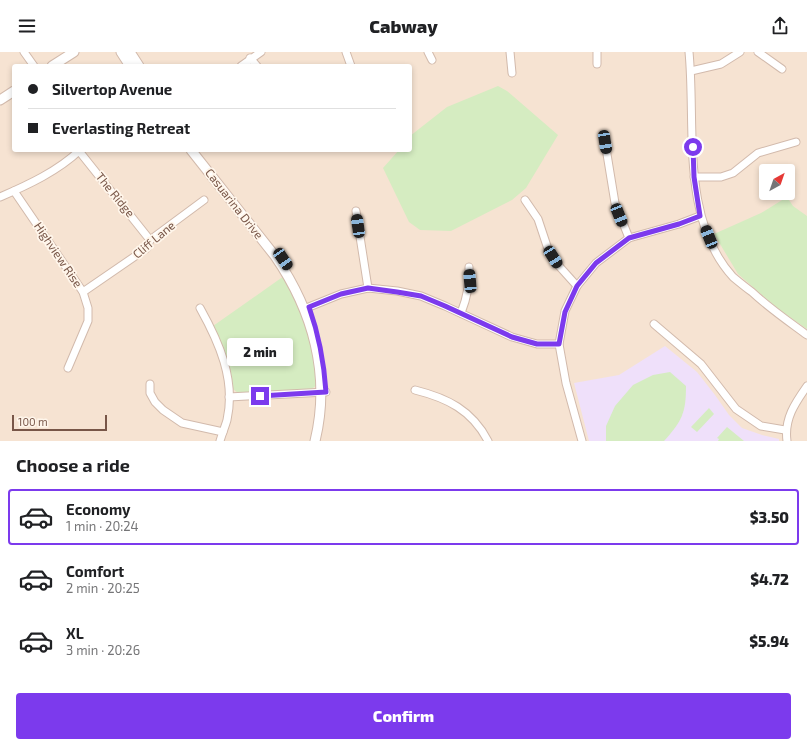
<!DOCTYPE html>
<html lang="en">
<head>
<meta charset="utf-8">
<style>
  :root { --surface:#fff; --page:#f2f2f2; --text:#202124; --muted:#757577; --line:#e0e0e0; --accent:#7c3aed }
  body { margin:0; font-family:"Exo 2",sans-serif; background:var(--page); color:var(--text); height:100vh; display:flex; flex-direction:column; font-size:15px; white-space:nowrap }
  * { box-sizing:border-box; margin:0 }
  p { font-size:13px; color:var(--muted) }
  .icon { flex:none; width:22px; height:22px; fill:none; stroke:currentColor; stroke-width:2; stroke-linecap:round; stroke-linejoin:round }
  .map { position:relative; height:389px; overflow:hidden }
  .details { display:flex; flex-direction:column; background:var(--surface); flex:1 }
  .details>* { flex:none }
  .top-card { position:absolute; left:12px; top:12px; width:400px; height:88px; border-radius:4px; box-shadow:0 2px 6px #0003; display:grid; align-content:center; height:88px; padding:0 16px; background:var(--surface) }
  .needle { width:26px; rotate:40deg }
  .controls { position:absolute; left:759px; top:112px; display:grid; gap:8px }
  .controls a { display:grid; place-items:center; width:36px; height:36px; border-radius:4px; background:var(--surface); box-shadow:0 2px 6px #0003; font-size:20px }
  .scale { position:absolute; left:12px; bottom:10px; width:95px; box-sizing:border-box; padding-left:4px; border:2px solid #785648; border-top:0; font-size:11px; line-height:14px; white-space:nowrap; color:#785648; -webkit-text-stroke:3px #fff6eb; paint-order:stroke }
  .end { position:absolute; width:18px; height:18px; margin:-9px; border:5px solid #7c3aed; background:#fff; box-shadow:0 0 0 2px #fff }
  .from { border-radius:50% }
  .bubble { position:absolute; height:28px; border-radius:4px; background:var(--surface); box-shadow:0 2px 6px #0003; font-size:13px; font-weight:800; line-height:28px; text-align:center }
  .car { position:absolute; width:12px; height:24px; margin:-12px -6px; border-radius:5px; box-shadow:0 0 3px 1px #0007; background:linear-gradient(#222 24%,#8ab4d8 0 40%,#222 0 76%,#8ab4d8 0 86%,#222 0) }
  .top-card b { display:flex; align-items:center; gap:14px; height:38px; font-size:15px }
  .top-card b+b { border-top:1px solid var(--line) }
  .top-card i { width:10px; height:10px; background:var(--text) }
  ul { padding:0; list-style:none }
  li { display:flex; align-items:center; gap:12px; height:56px; margin:0 8px 6px; padding:0 8px; border:2px solid transparent; border-radius:4px }
  li div { flex:1 }
  li b { display:block; font-size:15px }
  li em { font-style:normal; font-weight:800 }
  li.current { border-color:var(--accent) }
  li>.icon { width:36px; height:36px; stroke-width:1.5 }
  h2 { padding:0 16px; font-size:18px; line-height:48px }
  .primary-button { display:flex; gap:8px; margin-top:auto; padding:8px 16px }
  .primary-button a { flex:1; height:46px; border-radius:4px; background:var(--accent); color:#fff; font-size:16px; font-weight:800; line-height:46px; text-align:center }
  header { display:flex; justify-content:space-between; align-items:center; height:52px; padding:0 16px; background:var(--surface); font-size:18px; font-weight:800 }
  .map>svg:first-child { display:block }
</style>
</head>
<body>
<header><svg class="icon" aria-label="menu" viewBox="0 0 24 24"><path d="M4 6h16M4 12h16M4 18h16"/></svg>Cabway<svg class="icon" aria-label="share" viewBox="0 0 24 24"><path d="M12 15V3M7 8l5-5 5 5M5 13v7h14v-7"/></svg></header>
<div class="map">
<svg width="807" height="389" viewBox="0 0 807 389">
  <rect width="100%" height="100%" fill="#fef2e4"/>
  <path fill="#f6e3d2" fill-rule="evenodd" d="M 0,0 L 807,0 L 807,389 L 0,389 ZM 14,14 L 410,14 L 410,98 L 14,98 ZM 766,119 L 788,119 L 788,141 L 766,141 Z"/>
  <polygon fill="#efe0fa" points="665,294 697,320 715,343 729,363 742,376 762,383 779,387 779,389 589,389 574,331 619,323"/>
  <g fill="#d5ecc1">
    <polygon points="498,34 507,39 558,83 526,136 512,148 451,179 420,178 409,170 383,116 399,98 410,98 410,84 447,55"/>
    <polygon points="787,145 793,154 807,164 807,277 778,257 738,222 714,182 761,161"/>
    <polygon points="284,224 303,261 315,302 317,333 310,338 238,341 233,337 230,329 228,314 222,293 213,274"/>
    <path d="M 670,320 L 686,334 C 686,361 682,369 664,389 L 606,389 L 606,374 L 615,354 L 633,333 L 653,323 Z"/>
    <polygon points="709,356 714,362 697,380 691,375"/>
    <polygon points="727,375 744,389 718,389 719,387 717,386"/>
  </g>
  <g fill="none" stroke-linecap="round" stroke-linejoin="round">
    <defs>
      <g id="minor">
        <polyline points="24,0 34,14"/>
        <polyline points="346,0 351,14"/>
        <polyline points="428,0 432,8"/>
        <polyline points="510,0 512,21"/>
        <polyline points="597,0 597,12"/>
        <path d="M 689,0 C 696,73 680,167 733,225 C 739,230 745,235 752,240 C 769,256 788,269 807,283"/>
        <polyline points="758,0 782,17"/>
        <polyline points="250,6 257,14"/>
        <polyline points="241,14 261,0"/>
        <polyline points="691,19 721,12 740,0"/>
        <polyline points="605,90 615,151 629,186"/>
        <polyline points="79,99 150,188"/>
        <polyline points="694,125 721,125 733,121 758,101 796,90"/>
        <polyline points="14,139 83,240 88,256 88,269 68,316"/>
        <path d="M 0,145 C 28,133 58,119 80,98"/>
        <polyline points="525,148 538,167 548,197 559,214 577,234"/>
        <polyline points="356,159 368,236"/>
        <polyline points="83,240 147,196 150,188 204,148"/>
        <path d="M 200,256 C 219,290 236,328 227,368 C 225,375 222,382 220,389"/>
        <polyline points="304,257 341,242 368,236 397,239 421,244 445,254 512,285 537,292 559,292"/>
        <path d="M 461,261 C 467,246 470,232 469,215"/>
        <polyline points="654,272 701,312 736,357 761,374 785,378"/>
        <polyline points="150,332 150,341 155,350 163,358 182,371 223,380"/>
        <path d="M 415,338 C 447,346 472,358 488,389"/>
        <polyline points="229,345 326,340"/>
        <polyline points="582,389 566,331 559,292 565,259 577,234 596,211 629,186 679,172 700,164"/>
        <path d="M 787,389 C 784,367 795,351 807,334"/>
      </g>
      <g id="tertiary">
        <polyline points="121,0 130,14"/>
        <polyline points="130,0 139,14"/>
        <polyline points="52,14 74,0"/>
        <polyline points="0,48 14,39"/>
        <path d="M 191,98 L 275,204 C 313,259 331,323 315,389"/>
      </g>
    </defs>
    <use href="#minor" stroke="#d2baac" stroke-width="9"/>
    <use href="#tertiary" stroke="#d2baac" stroke-width="11"/>
    <use href="#minor" stroke="#fff" stroke-width="7"/>
    <use href="#tertiary" stroke="#fff" stroke-width="9"/>
  </g>
  <g fill="none" stroke-linecap="round" stroke-linejoin="round">
    <path stroke="#7c3aed" stroke-width="5" d="M 260,344 L 326,340 C 324,310 319,283 309,255 L 341,242 L 368,236 L 397,240 L 421,244 L 445,254 L 512,285 L 537,292 L 559,292 L 565,260 L 577,234 L 596,211 L 629,186 L 679,172 L 700,164 L 694,125 L 693,95"/>
  </g>
  <g text-anchor="middle" stroke-width="3.5" stroke-linejoin="round" paint-order="stroke">
    <g font-size="12" fill="#785648" stroke="#fff6eb">
      <text transform="translate(115 143) rotate(51)" y="4">The Ridge</text>
      <text transform="translate(234 152) rotate(52)" y="4">Casuarina Drive</text>
      <text transform="translate(154 188) rotate(-40)" y="4">Cliff Lane</text>
      <text transform="translate(58 203) rotate(56)" y="4">Highview Rise</text>
    </g>
  </g>
</svg>
<div class="controls">
<a><svg class="needle" viewBox="-14 -14 28 28"><path d="M0-13l5 13h-10z" fill="#e53935"/><path d="M0 13l5-13h-10z" fill="#757577"/></svg></a>
</div>
<div class="scale">100 m</div>
<i class="end from" style="left:693px;top:95px"></i>
<i class="end" style="left:260px;top:344px"></i>
<div class="bubble" style="left:227px;top:286px;width:66px">2 min</div>
<i class="car" style="left:605px;top:90px;rotate:171deg"></i>
<i class="car" style="left:619px;top:163px;rotate:158deg"></i>
<i class="car" style="left:358px;top:174px;rotate:352deg"></i>
<i class="car" style="left:709px;top:185px;rotate:338deg"></i>
<i class="car" style="left:553px;top:205px;rotate:148deg"></i>
<i class="car" style="left:283px;top:207px;rotate:146deg"></i>
<i class="car" style="left:470px;top:229px;rotate:355deg"></i>
<div class="top-card">
<b><i class="from"></i>Silvertop Avenue</b>
<b><i></i>Everlasting Retreat</b>
</div>
</div>
<section class="details">
<h2>Choose a ride</h2>
<ul>
<li class="current"><svg class="icon" aria-label="car" viewBox="0 0 24 24"><path d="M5 17H2v-5l4-1 3-4h7l3 4 3 1v5h-3M9 17h6M6 11h13"/><circle cx="7" cy="17" r="2"/><circle cx="17" cy="17" r="2"/></svg><div><b>Economy</b><p>1 min · 20:24</p></div><em>$3.50</em></li>
<li><svg class="icon" aria-label="car" viewBox="0 0 24 24"><path d="M5 17H2v-5l4-1 3-4h7l3 4 3 1v5h-3M9 17h6M6 11h13"/><circle cx="7" cy="17" r="2"/><circle cx="17" cy="17" r="2"/></svg><div><b>Comfort</b><p>2 min · 20:25</p></div><em>$4.72</em></li>
<li><svg class="icon" aria-label="car" viewBox="0 0 24 24"><path d="M5 17H2v-5l4-1 3-4h7l3 4 3 1v5h-3M9 17h6M6 11h13"/><circle cx="7" cy="17" r="2"/><circle cx="17" cy="17" r="2"/></svg><div><b>XL</b><p>3 min · 20:26</p></div><em>$5.94</em></li>
</ul>
<div class="primary-button"><a>Confirm</a></div>
</section>
</body>
</html>
